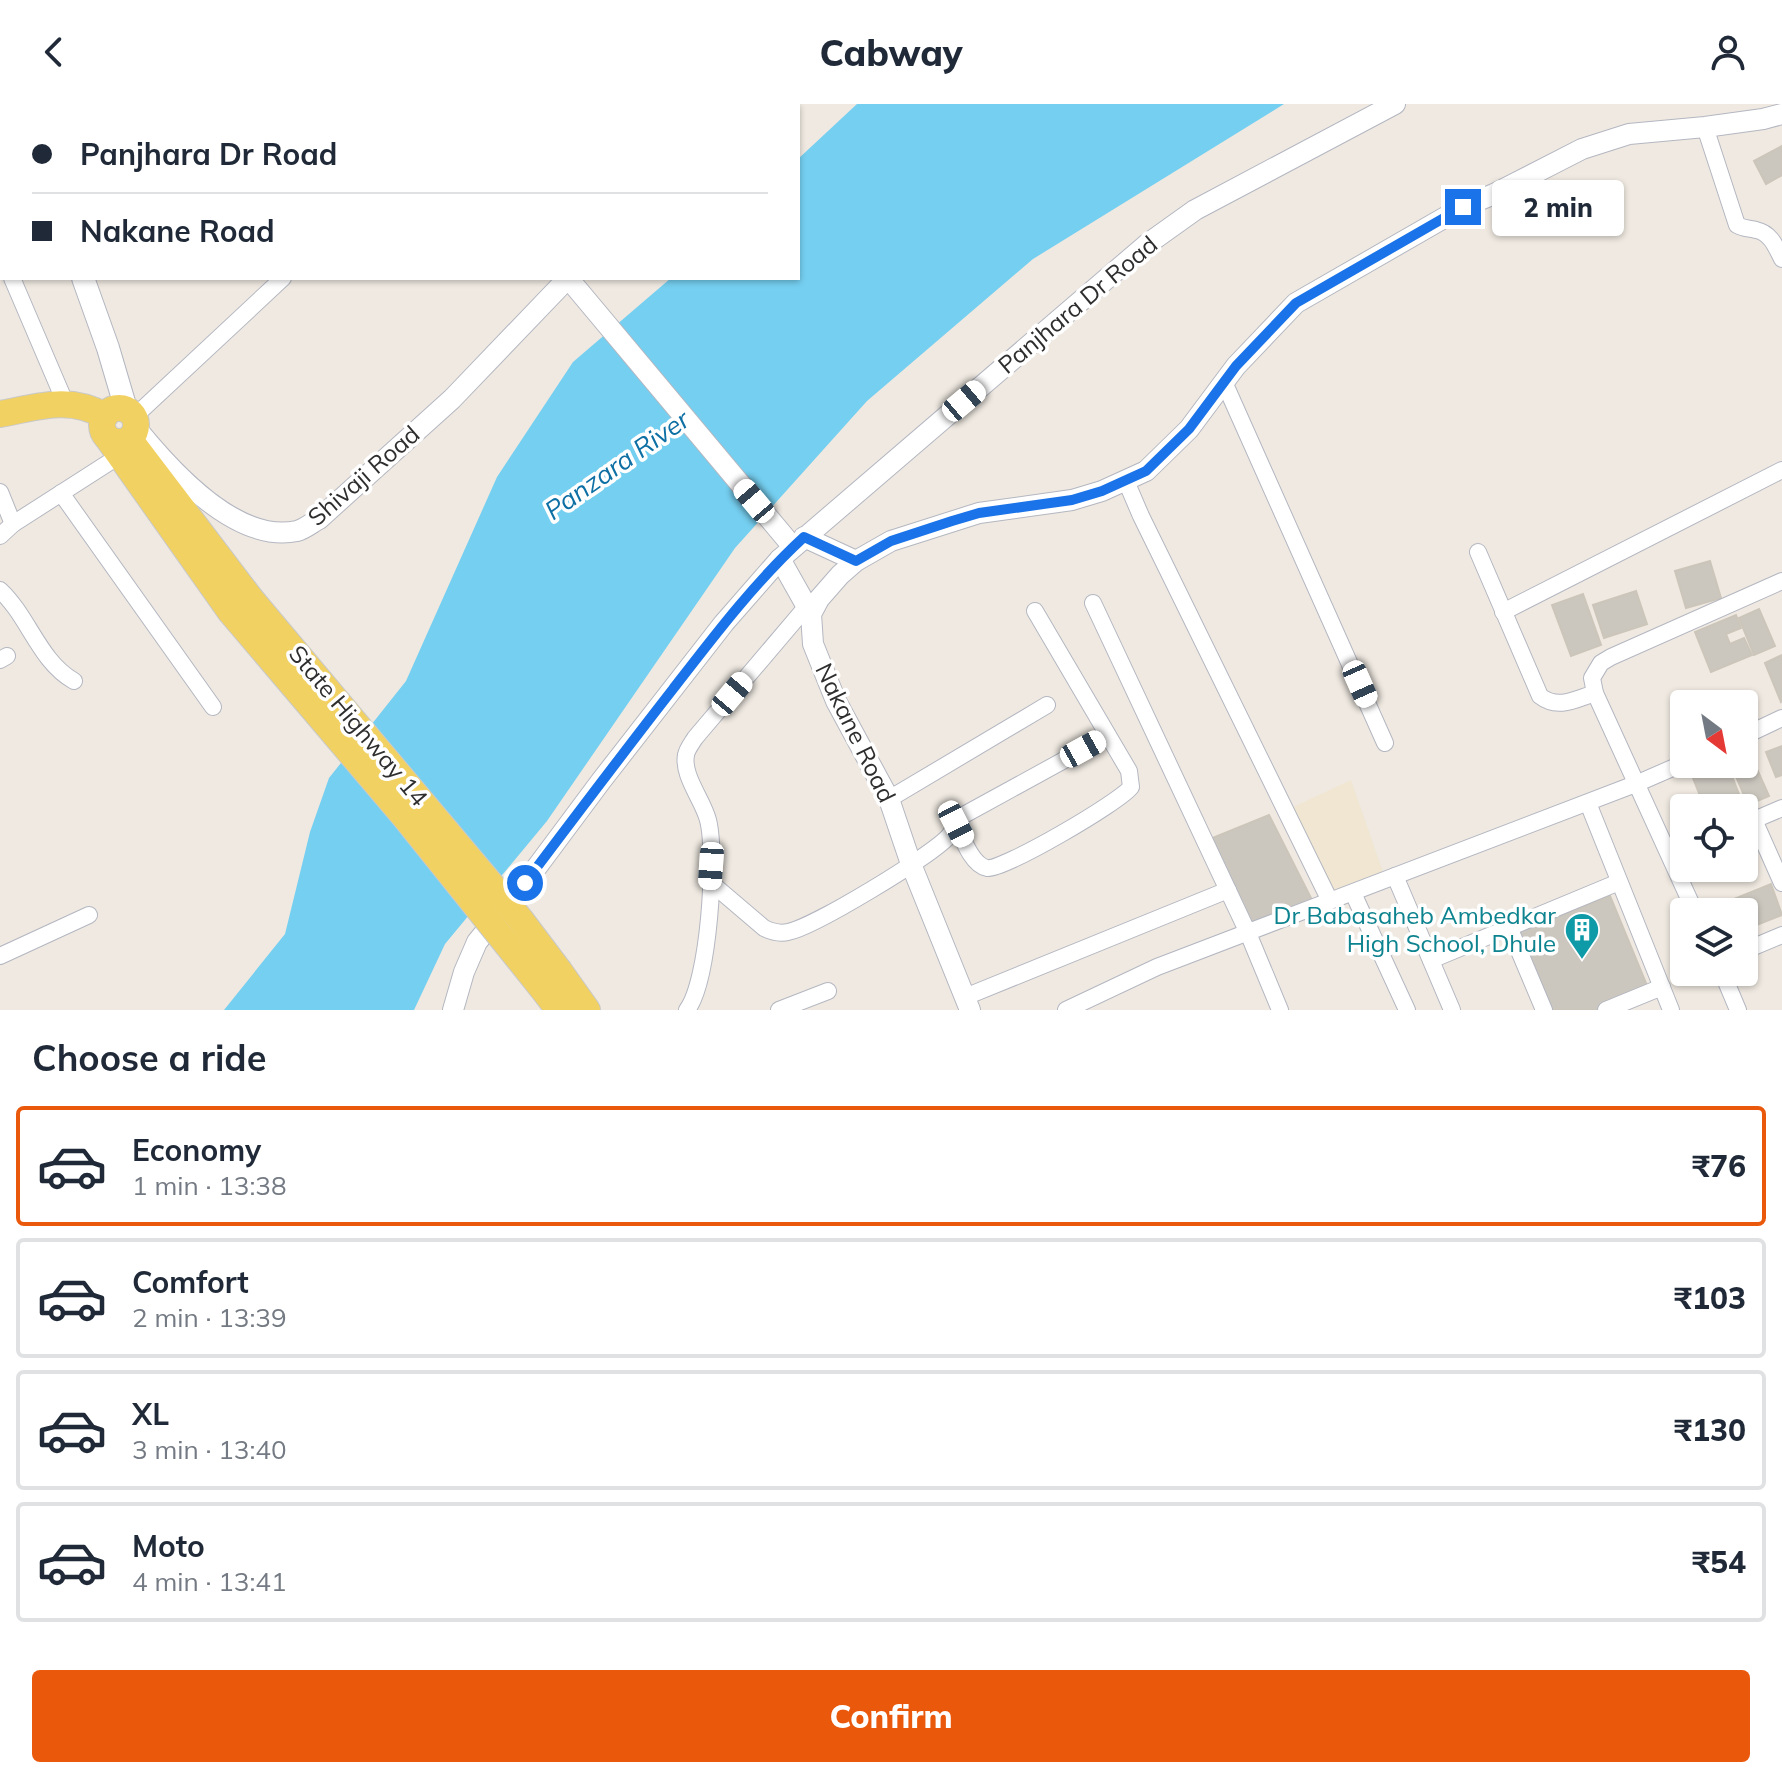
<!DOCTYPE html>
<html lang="en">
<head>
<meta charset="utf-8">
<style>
  :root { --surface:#fff; --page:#f6f6f7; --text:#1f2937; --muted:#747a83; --line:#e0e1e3; --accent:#ea580c }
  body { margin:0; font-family:Mulish,sans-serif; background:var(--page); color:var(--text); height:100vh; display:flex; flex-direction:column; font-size:30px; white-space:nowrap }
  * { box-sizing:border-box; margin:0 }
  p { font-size:26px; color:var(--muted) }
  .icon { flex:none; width:44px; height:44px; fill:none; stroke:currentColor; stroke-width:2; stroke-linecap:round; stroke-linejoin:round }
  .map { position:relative; height:906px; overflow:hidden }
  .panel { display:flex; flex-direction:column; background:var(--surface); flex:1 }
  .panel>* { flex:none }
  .hud { position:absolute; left:0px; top:0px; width:800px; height:176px; box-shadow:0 2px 6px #0004; display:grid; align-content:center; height:176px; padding:0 32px; background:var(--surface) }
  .needle { width:52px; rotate:148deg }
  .controls { position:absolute; left:1670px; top:586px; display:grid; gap:16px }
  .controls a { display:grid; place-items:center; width:88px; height:88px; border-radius:8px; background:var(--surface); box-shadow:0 2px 6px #0004; font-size:40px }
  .end { position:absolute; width:36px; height:36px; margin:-18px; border:10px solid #1a73e8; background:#fff; box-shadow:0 0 0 4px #fff }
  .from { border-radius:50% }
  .bubble { position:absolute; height:56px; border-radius:8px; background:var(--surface); box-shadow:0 2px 6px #0004; font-size:26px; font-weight:800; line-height:56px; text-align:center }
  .car { position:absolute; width:24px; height:48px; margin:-24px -12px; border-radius:10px; box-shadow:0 0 6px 2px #0007; background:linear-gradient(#fff 24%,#345 0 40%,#fff 0 76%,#345 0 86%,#fff 0) }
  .hud b { display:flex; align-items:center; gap:28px; height:76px; font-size:30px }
  .hud b+b { border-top:2px solid var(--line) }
  .hud i { width:20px; height:20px; background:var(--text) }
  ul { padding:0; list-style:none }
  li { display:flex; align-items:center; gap:24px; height:120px; margin:0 16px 12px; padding:0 16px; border:4px solid var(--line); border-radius:8px }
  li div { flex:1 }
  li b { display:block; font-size:30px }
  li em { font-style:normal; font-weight:800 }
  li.active { border-color:var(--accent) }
  li>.icon { width:72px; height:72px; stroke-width:1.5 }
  h2 { padding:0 32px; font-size:36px; line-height:96px }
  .action { display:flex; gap:16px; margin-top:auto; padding:16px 32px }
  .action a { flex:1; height:92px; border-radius:8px; background:var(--accent); color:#fff; font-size:32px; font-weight:800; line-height:92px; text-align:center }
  header { display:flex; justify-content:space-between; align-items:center; height:104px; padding:0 32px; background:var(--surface); font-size:36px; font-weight:800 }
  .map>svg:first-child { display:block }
</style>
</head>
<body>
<header><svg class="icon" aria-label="back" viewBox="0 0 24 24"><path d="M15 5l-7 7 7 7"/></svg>Cabway<svg class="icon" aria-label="person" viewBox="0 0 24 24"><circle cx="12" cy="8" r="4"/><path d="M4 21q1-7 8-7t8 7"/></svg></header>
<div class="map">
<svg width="1782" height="906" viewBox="0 0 1782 906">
  <rect width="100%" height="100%" fill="#efe9e1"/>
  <polygon fill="#f0e6d1" points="1351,676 1383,768 1330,788 1289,705"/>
  <polygon fill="#75cff0" points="857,0 1284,0 1033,155 867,297 735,444 547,717 445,840 414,906 224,906 285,830 310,728 329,674 406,577 497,373 573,258 671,174 798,174 798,55"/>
  <g fill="#cbc7bf" stroke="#cbc5ba" stroke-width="2">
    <polygon points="1782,42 1782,71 1766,80 1754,57"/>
    <polygon points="1710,457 1721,494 1686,504 1675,467"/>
    <polygon points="1636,487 1647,520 1604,534 1593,501"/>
    <polygon points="1583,490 1601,541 1571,552 1552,501"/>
    <polygon points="1759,505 1775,542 1754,551 1739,514"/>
    <polygon points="1736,511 1741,524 1726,530 1730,540 1744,534 1752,551 1711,568 1695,528"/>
    <polygon points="1782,551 1782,597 1781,598 1765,559"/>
    <polygon points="1782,642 1782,671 1776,673 1766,648"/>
    <polygon points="1753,656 1769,692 1748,701 1733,665"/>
    <polygon points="1727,660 1747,710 1744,712 1744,704 1705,704 1693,674"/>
    <polygon points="1269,711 1313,798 1251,823 1210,735"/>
    <polygon points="1771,780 1782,811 1744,826 1744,808 1728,808 1724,799"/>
    <polygon points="1610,792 1648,884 1597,906 1547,906 1514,830"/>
  </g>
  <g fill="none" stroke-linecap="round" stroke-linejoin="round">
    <defs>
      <g id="minor">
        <path d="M 1705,23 L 1737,121 C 1744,125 1749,124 1756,126 C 1771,129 1776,143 1782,155"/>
        <polyline points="0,119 2,118"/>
        <polyline points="0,147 2,152"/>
        <polyline points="12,174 65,298"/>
        <polyline points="1224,278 1385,639"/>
        <polyline points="134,313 283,174"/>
        <polyline points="1126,377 1141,412 1330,797"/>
        <polyline points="0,388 13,420"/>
        <polyline points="61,389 213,603"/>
        <polyline points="0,432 13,420 119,352"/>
        <path d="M 1478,448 L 1540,592 C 1558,606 1576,595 1595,589"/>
        <path d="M 0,486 C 29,513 39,557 74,577"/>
        <polyline points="1093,499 1248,829 1280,906"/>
        <polyline points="1503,508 1782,366"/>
        <polyline points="0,556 7,552"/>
        <polyline points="1744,632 1782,614"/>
        <polyline points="889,695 1047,601"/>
        <polyline points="1588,699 1671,906"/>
        <polyline points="1754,716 1782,704"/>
        <path d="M 956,720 C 962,732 971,761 987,764 C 1002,767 1120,698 1131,683 L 1129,667 L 1035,507"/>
        <polyline points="1744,721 1754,716 1782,779"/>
        <polyline points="1395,772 1452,906"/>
        <path d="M 710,778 L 764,824 C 772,828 779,830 788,828 C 814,823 929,753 948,733 C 953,727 957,719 962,712 L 1108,632"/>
        <polyline points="1353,789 1407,906"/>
        <polyline points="1695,808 1595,589 1592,574 1601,559 1611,553 1782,477"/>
        <polyline points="1509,823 1544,906"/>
        <polyline points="1744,847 1782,831"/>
        <polyline points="0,852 89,811"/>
        <polyline points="1431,856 1619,778"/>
        <polyline points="1722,868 1738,906"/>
        <polyline points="965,893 1228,786"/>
        <path d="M 687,906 C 709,877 717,751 708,716 C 703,696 682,672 686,651 C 687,645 692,639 695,634 L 807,502"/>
        <polyline points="779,906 828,887"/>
        <polyline points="1066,906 1157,863 1638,679 1684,659"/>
        <polyline points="1606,906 1662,883"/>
      </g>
      <g id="tertiary">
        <polyline points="435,0 437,2"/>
        <polyline points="739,2 741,0"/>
        <polyline points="568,174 793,443"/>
        <path d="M 137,325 C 171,367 237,440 297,427 C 305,425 313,418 319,415 L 452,295 L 568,174"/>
        <polyline points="804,433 856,457"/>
        <polyline points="780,455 811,510"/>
        <polyline points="453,906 464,868 477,838 525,779 601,677 724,519 780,455 1146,141 1195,106 1395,0"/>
        <polyline points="970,906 911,760 889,695 836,597 813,540 811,510 819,495 840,471 856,457 891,437 979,409 1072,396 1102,387 1146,367 1189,325 1236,262 1296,199 1463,103 1494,90 1582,45 1629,30 1705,23 1763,15 1782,10"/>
      </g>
      <g id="secondary">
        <polyline points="20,0 21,2"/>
        <polyline points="83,174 108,244 126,305"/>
      </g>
      <g id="primary">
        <circle cx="119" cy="321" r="17"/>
        <path d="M 0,310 C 38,303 69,291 105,312"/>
        <polyline points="107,333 230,507"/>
        <polyline points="130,336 250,494"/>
        <polyline points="560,868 587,906"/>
        <polyline points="542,884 559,906"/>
      </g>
    </defs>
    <use href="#minor" stroke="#b4b7c1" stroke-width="18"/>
    <use href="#tertiary" stroke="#b4b7c1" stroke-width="22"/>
    <use href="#secondary" stroke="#b4b7c1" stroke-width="24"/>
    <use href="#primary" stroke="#c9c9c9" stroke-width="28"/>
    <use href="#minor" stroke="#fff" stroke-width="16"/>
    <use href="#tertiary" stroke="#fff" stroke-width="20"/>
    <use href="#secondary" stroke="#fff" stroke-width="22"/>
    <use href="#primary" stroke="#f2d163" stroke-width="26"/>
    <defs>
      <g id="primary-bridge">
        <polyline points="250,494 520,815 560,868"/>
        <polyline points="230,507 405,713 542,884"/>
      </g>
    </defs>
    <use href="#primary-bridge" stroke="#c9c9c9" stroke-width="28" stroke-linecap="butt"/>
    <use href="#primary-bridge" stroke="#f2d163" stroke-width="26"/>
  </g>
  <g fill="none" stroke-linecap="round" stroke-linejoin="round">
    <path stroke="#1a73e8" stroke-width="10" d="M 525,779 C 574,714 623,649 673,585 C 714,532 755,478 804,433 L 856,457 L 891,437 L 952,417 L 979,409 L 1072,396 L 1102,387 L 1146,367 L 1189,325 L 1236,262 L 1296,199 L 1463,103"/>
  </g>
  <defs>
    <symbol id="building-pin" viewBox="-11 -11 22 30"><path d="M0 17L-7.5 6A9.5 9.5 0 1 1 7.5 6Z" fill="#0f9aa8" stroke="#fff"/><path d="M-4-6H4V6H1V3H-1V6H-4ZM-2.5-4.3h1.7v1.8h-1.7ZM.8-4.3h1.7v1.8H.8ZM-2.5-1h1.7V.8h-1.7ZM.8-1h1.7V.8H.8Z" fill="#fff"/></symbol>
  </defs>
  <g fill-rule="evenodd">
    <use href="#building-pin" x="1562" y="806" width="40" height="54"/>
  </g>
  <g text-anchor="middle" stroke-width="7" stroke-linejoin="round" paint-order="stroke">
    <g font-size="24" fill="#2e2e2e" stroke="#fff">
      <text transform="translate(1078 201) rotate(-40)" y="8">Panjhara Dr Road</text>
      <text transform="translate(364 372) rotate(-41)" y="8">Shivaji Road</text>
      <text transform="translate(358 622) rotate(50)" y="8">State Highway 14</text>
      <text transform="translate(855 629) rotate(64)" y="8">Nakane Road</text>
    </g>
    <g font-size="24" fill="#0d838f" stroke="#fff" text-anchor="end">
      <text x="1556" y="820">Dr Babasaheb Ambedkar<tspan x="1556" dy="28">High School, Dhule</tspan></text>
    </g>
    <g font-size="26" font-style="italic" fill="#0d6fa3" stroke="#fff">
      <text transform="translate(617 361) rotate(-35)" y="9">Panzara River</text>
    </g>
  </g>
</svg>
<div class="controls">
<a><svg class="needle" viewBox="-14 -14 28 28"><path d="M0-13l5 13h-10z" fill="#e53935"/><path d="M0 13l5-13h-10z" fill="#747a83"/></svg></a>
<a><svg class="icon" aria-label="locate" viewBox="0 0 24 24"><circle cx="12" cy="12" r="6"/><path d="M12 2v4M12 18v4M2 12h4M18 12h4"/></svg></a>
<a><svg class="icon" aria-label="layers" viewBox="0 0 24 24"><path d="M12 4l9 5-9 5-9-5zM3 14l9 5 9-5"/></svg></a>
</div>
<i class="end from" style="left:525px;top:779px"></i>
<i class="end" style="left:1463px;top:103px"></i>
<div class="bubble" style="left:1492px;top:76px;width:132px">2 min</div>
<i class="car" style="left:964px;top:297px;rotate:50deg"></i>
<i class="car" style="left:754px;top:397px;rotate:320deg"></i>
<i class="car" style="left:1360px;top:580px;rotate:156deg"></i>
<i class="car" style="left:732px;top:590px;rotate:40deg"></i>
<i class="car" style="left:1083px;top:645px;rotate:61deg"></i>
<i class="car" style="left:956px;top:720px;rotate:153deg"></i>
<i class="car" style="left:711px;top:762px;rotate:184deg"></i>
<div class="hud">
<b><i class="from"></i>Panjhara Dr Road</b>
<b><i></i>Nakane Road</b>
</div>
</div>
<section class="panel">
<h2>Choose a ride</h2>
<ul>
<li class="active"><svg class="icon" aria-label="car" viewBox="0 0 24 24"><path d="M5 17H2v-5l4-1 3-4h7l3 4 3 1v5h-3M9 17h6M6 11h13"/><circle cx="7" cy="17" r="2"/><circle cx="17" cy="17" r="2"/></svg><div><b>Economy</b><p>1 min · 13:38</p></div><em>₹76</em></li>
<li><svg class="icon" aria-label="car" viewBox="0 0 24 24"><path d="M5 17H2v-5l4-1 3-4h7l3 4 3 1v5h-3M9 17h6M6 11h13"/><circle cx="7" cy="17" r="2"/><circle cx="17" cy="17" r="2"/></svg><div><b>Comfort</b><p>2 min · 13:39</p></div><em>₹103</em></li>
<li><svg class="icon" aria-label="car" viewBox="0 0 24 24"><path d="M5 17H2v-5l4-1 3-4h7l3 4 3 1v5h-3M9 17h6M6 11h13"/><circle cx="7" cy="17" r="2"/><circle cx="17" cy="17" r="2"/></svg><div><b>XL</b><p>3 min · 13:40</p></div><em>₹130</em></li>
<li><svg class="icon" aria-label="car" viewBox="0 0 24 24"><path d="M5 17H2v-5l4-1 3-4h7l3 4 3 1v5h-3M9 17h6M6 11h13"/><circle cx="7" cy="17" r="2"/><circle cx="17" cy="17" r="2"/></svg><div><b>Moto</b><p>4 min · 13:41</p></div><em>₹54</em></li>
</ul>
<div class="action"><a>Confirm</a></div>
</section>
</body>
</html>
